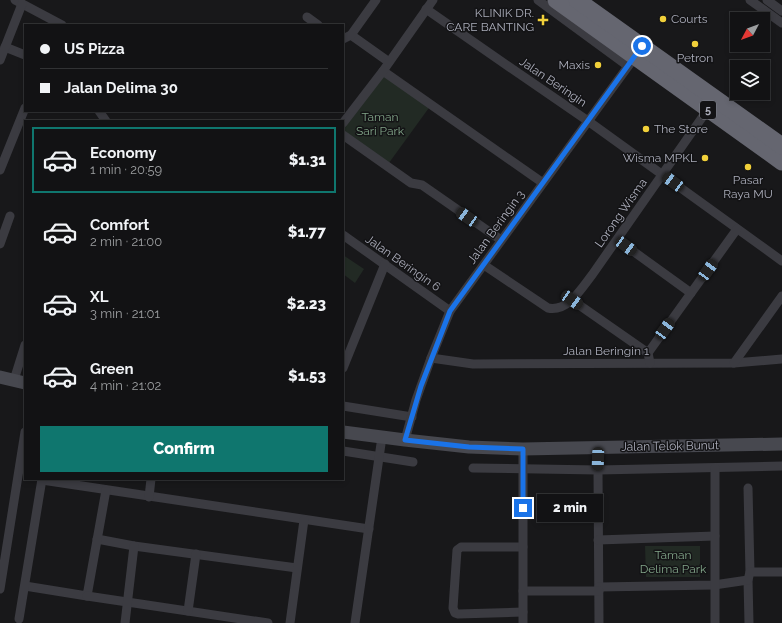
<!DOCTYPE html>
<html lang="en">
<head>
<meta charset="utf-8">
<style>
  :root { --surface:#121214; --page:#1f2022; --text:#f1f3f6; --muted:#9c9ea0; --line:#313234; --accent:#0f766e }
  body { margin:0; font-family:Raleway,sans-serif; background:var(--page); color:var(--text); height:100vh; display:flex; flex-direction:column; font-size:15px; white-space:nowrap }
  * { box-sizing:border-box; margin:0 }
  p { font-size:13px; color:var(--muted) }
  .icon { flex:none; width:22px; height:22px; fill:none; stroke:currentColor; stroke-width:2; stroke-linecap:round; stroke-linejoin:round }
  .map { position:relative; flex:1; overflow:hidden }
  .details { position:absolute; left:24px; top:120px; width:320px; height:360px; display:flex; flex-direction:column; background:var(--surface); border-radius:0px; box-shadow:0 2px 6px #0003,0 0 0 1px var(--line) }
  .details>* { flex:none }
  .hud { position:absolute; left:24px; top:24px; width:320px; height:88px; border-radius:0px; box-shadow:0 2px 6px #0003,0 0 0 1px var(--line); display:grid; align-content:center; height:88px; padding:0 16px; background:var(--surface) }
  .needle { width:26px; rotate:229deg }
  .controls { position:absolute; left:730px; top:12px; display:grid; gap:8px }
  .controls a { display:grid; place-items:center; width:40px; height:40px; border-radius:0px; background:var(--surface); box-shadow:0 2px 6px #0003,0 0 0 1px var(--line); font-size:20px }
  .end { position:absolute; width:18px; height:18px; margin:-9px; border:5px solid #1a73e8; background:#fff; box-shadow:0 0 0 2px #fff }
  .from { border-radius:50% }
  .bubble { position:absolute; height:28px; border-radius:0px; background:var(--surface); box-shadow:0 2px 6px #0003,0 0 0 1px var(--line); font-size:13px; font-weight:800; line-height:28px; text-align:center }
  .car { position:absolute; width:12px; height:24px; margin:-12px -6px; border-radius:5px; box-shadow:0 0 3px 1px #0007; background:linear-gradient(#222 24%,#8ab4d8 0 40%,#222 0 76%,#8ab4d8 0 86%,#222 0) }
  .hud b { display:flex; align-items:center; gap:14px; height:38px; font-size:15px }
  .hud b+b { border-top:1px solid var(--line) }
  .hud i { width:10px; height:10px; background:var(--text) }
  ul { padding:7px 0 0; list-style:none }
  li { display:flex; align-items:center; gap:12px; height:66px; margin:0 8px 6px; padding:0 8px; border:2px solid transparent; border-radius:0px }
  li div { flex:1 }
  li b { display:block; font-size:15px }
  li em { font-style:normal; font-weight:800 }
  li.current { border-color:var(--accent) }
  li>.icon { width:36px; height:36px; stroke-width:1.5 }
  .button { display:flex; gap:8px; margin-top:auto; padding:8px 16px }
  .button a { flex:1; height:46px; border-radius:0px; background:var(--accent); color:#fff; font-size:16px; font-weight:800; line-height:46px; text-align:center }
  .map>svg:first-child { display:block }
</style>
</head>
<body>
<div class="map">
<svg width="782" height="623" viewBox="0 0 782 623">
  <rect width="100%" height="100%" fill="#18181a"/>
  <g fill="#222a24">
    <polygon points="383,71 431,105 386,167 343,135 343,123"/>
    <polygon points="343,255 364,269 355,283 343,274"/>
    <polygon points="645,546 700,546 700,577 646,577"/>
  </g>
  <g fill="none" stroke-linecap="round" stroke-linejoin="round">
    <g stroke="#3b3b41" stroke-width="9">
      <polyline points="15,0 62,25"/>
      <polyline points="538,0 628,66"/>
      <polyline points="750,0 782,23"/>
      <polyline points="767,0 782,11"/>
      <polyline points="426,9 505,64 588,121 782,261"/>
      <polyline points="307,17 318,25"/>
      <polyline points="351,35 389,62"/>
      <polyline points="343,39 351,35 376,0"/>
      <polyline points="5,47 25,55"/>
      <polyline points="0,60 22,4"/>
      <polyline points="383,71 543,183"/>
      <polyline points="99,111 106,121"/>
      <polyline points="343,123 383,71 433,0"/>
      <polyline points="343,135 411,183 422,185 501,240"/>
      <polyline points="0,170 25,108"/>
      <polyline points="343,235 450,311"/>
      <polyline points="0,244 10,216"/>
      <polyline points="626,246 691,293"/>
      <path d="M 484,265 L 548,308 C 568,312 581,289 592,275 L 708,109"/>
      <polyline points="572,300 648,353"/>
      <polyline points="431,358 473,364 734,363 782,359"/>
      <polyline points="650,363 648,353 737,229"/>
      <polyline points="734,363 782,296"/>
      <polyline points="343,368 385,264"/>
      <polyline points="14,380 25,345"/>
      <polyline points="343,406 412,417"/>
      <polyline points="405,440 416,400 431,358 450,311 637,54"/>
      <polyline points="599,447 598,470 599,623"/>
      <polyline points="343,451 413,462"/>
      <polyline points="473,468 598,470 782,466"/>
      <polyline points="42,480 369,529"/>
      <polyline points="748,488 750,572"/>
      <polyline points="149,497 151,479"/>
      <polyline points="97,539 134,546 297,568"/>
      <polyline points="598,540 715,536"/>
      <polyline points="748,580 749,623"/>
      <polyline points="25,586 87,596 106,490"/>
      <polyline points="599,587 714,585 748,580 750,572 782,572"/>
      <polyline points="0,589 25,432"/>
      <polyline points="523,591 599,591"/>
      <polyline points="87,596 268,623"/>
      <polyline points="188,611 196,554"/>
      <polyline points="523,612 458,614 455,613 453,608 457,550 461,547 523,547"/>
      <polyline points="19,619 42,479"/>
      <polyline points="125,623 134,546"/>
      <polyline points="290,623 304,520"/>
      <polyline points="355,623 382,437"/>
      <polyline points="523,623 523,449"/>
      <polyline points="715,623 715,468"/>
    </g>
    <g stroke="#47484f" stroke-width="13">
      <polyline points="0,377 25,383"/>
      <polyline points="343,432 405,440 469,447 523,449 782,444"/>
    </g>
    <g stroke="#656670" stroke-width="17">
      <polyline points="556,0 782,162"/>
      <polyline points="577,0 782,146"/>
    </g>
  </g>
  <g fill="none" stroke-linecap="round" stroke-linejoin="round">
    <polyline stroke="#1a73e8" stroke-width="5" points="523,508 523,449 469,447 405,440 421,386 450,311 642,46"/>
  </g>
  <g fill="#f1d03a" stroke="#131315" stroke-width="1.5">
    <circle cx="663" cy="19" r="4"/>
    <path d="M541 14h4v4h4v4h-4v4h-4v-4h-4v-4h4z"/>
    <circle cx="695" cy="44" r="4"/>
    <circle cx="598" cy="65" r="4"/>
    <circle cx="646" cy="129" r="4"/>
    <circle cx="705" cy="158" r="4"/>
    <circle cx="748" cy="167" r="4"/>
  </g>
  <g text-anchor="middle" stroke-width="3" stroke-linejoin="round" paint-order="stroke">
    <rect fill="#131315" stroke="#7d7f88" stroke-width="1" x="700" y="101" width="16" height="18" rx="3"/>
    <g font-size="11" font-weight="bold" fill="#abadba">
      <text x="708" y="114">5</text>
    </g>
    <g font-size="12" fill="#abadba" stroke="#131315" text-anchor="end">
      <text x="534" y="17">KLINIK DR.<tspan x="534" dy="14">CARE BANTING</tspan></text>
      <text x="671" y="23" text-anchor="start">Courts</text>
      <text x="695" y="62" text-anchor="middle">Petron</text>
      <text x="590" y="69">Maxis</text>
      <text x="654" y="133" text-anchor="start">The Store</text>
      <text x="697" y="162">Wisma MPKL</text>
      <text x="748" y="184" text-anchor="middle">Pasar<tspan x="748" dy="14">Raya MU</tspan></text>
    </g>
    <g font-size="12" fill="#abadba" stroke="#131315">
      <text transform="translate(553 82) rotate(34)" y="4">Jalan Beringin</text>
      <text transform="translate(621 213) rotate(-55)" y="4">Lorong Wisma</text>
      <text transform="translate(496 227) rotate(-54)" y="4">Jalan Beringin 3</text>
      <text transform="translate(403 263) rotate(35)" y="4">Jalan Beringin 6</text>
      <text x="606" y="355">Jalan Beringin 1</text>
      <text transform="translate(670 446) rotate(-1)" y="4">Jalan Telok Bunut</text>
    </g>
    <g font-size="12" fill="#82a589" stroke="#131315">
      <text x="380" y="121">Taman<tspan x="380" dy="14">Sari Park</tspan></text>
      <text x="673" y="559">Taman<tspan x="673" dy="14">Delima Park</tspan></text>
    </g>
  </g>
</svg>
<div class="controls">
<a><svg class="needle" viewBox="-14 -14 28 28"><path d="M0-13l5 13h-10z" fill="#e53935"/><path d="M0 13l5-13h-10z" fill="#9c9ea0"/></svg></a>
<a><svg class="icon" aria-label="layers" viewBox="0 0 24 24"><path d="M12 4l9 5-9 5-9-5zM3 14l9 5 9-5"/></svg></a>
</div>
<i class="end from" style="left:642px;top:46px"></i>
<i class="end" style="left:523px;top:508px"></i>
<div class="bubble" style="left:537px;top:494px;width:66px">2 min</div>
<i class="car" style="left:673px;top:182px;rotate:306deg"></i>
<i class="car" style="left:467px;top:217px;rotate:305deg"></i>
<i class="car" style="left:626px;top:246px;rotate:126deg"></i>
<i class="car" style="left:708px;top:270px;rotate:36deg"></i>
<i class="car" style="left:572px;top:300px;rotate:125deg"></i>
<i class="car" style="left:665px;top:329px;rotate:36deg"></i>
<i class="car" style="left:598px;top:459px;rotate:182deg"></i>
<div class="hud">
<b><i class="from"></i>US Pizza</b>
<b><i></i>Jalan Delima 30</b>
</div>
<section class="details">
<ul>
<li class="current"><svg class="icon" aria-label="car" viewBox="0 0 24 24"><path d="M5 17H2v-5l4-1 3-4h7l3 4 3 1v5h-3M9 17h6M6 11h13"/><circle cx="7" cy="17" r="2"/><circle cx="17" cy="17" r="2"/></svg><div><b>Economy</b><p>1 min · 20:59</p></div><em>$1.31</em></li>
<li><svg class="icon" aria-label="car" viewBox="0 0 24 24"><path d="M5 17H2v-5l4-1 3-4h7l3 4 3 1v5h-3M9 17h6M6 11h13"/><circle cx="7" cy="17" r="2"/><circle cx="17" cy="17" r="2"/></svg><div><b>Comfort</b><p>2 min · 21:00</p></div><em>$1.77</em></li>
<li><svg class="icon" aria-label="car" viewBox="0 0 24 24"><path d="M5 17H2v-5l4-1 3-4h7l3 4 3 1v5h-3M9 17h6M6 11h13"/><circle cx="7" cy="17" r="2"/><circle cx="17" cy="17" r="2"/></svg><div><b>XL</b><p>3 min · 21:01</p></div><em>$2.23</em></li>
<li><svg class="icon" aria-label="car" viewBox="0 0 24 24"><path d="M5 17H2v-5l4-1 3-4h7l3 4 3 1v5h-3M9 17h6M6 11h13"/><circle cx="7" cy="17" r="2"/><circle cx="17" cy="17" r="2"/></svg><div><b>Green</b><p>4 min · 21:02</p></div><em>$1.53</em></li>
</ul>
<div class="button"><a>Confirm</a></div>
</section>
</div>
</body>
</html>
